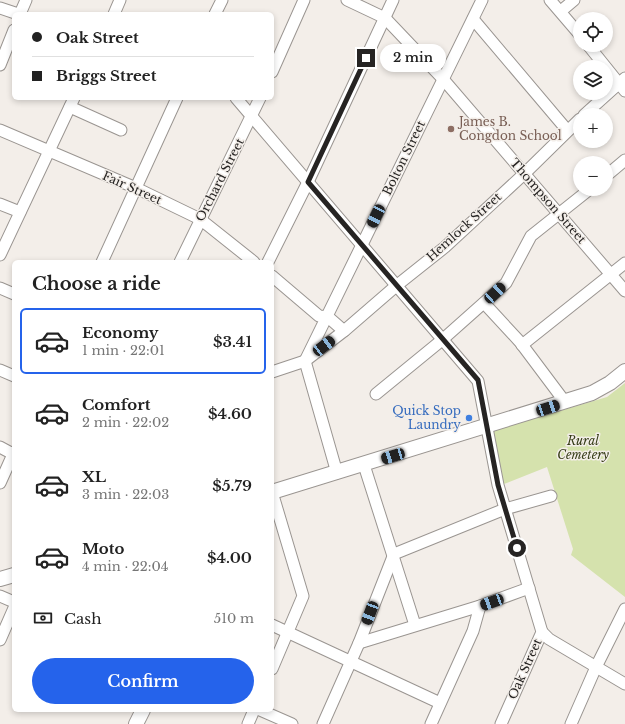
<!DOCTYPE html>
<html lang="en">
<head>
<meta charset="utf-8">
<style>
  :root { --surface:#fff; --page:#f6f6f6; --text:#222; --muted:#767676; --line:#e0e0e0; --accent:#2563eb }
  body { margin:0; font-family:"Libre Baskerville",serif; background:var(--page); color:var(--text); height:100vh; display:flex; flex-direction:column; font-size:15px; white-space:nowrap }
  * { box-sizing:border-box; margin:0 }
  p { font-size:13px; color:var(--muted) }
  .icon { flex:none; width:22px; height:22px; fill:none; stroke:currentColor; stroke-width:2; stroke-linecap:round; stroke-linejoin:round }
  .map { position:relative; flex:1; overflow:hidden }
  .drawer { position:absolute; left:12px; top:260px; width:262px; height:452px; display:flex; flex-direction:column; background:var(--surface); border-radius:6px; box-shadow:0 2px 6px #0003 }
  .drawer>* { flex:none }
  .banner { position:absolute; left:12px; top:12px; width:262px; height:88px; border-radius:6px; box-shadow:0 2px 6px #0003; display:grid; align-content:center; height:88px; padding:0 20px; background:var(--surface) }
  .fabs { position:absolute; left:573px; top:12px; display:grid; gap:8px }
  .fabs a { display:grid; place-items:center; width:40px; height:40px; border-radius:50%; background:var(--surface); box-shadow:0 2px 6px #0003; font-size:20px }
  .end { position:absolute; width:18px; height:18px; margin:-9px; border:5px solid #262423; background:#fff; box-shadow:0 0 0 2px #fff }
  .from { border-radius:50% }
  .bubble { position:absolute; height:28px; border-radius:14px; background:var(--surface); box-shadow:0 2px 6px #0003; font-size:13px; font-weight:600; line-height:28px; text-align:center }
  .car { position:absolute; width:12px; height:24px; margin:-12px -6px; border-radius:5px; box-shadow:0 0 3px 1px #0007; background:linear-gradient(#222 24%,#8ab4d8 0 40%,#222 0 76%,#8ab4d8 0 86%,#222 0) }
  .banner b { display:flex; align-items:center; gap:14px; height:38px; font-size:15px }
  .banner b+b { border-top:1px solid var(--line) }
  .banner i { width:10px; height:10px; background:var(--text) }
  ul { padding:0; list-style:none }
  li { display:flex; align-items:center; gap:12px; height:66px; margin:0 8px 6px; padding:0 12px; border:2px solid transparent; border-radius:6px }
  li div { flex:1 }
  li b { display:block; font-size:15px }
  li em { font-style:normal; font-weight:600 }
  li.active { border-color:var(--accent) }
  li>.icon { width:36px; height:36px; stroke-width:1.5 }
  h2 { padding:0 20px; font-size:18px; line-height:48px }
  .pay { display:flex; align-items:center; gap:10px; height:44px; padding:0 20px; font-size:15px }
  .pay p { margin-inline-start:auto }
  .button { display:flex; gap:8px; margin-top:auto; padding:8px 20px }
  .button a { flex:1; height:46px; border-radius:24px; background:var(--accent); color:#fff; font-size:16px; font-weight:600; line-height:46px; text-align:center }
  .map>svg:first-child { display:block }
</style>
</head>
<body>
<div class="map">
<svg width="625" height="724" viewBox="0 0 625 724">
  <rect width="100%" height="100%" fill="#f3eee9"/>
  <polygon fill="#d5e2ad" points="625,383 625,597 571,555 573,549 547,467 504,484 489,432 607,397"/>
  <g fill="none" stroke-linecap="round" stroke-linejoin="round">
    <defs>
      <g id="minor">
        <polyline points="347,0 385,18 443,79 625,291"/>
        <polyline points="550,0 580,35"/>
        <polyline points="0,8 18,14"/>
        <polyline points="561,11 574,0"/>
        <polyline points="20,14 26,0"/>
        <polyline points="114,14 120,0"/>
        <polyline points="215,14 222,0"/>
        <polyline points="473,19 567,130"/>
        <polyline points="588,45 625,91"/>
        <polyline points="0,65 14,30"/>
        <polyline points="272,72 304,0"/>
        <polyline points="236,98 478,381 498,485 542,632 501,724"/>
        <polyline points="70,107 121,130"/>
        <polyline points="584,115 625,78"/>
        <polyline points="0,130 136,188 200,219 254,262"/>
        <polyline points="606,176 625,160"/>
        <polyline points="0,204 20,212"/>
        <polyline points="0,255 74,98"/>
        <polyline points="102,262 177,98"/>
        <polyline points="180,262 260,98"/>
        <polyline points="268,262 308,182 393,0"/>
        <polyline points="272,276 319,316 328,317 344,331"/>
        <polyline points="0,288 14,294"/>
        <polyline points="484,303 520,342 565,402"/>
        <polyline points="522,345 625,263"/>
        <polyline points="0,370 14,376"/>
        <polyline points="272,372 305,361 344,331 396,286 445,247 524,174 580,119"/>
        <polyline points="376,394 442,340 506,283 531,236 590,189"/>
        <polyline points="0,447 13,454"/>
        <polyline points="364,465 415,625"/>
        <polyline points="337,473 305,361 482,0"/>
        <polyline points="0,483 14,452"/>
        <polyline points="0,596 14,602"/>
        <polyline points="272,625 440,703"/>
        <polyline points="542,632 549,639 625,684"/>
        <polyline points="0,640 14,608"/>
        <polyline points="359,643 480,606 529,588"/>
        <polyline points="272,669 303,596 272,492"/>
        <polyline points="260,710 292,724"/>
        <polyline points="248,724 254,710"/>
        <polyline points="323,724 359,643 394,554 505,509 551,496"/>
        <polyline points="431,724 473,631 480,606"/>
        <polyline points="571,724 596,667 625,609"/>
      </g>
      <g id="major">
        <polyline points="272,492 592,393 610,383 625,371"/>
        <polyline points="0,579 14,575"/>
        <polyline points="136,724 143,710"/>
      </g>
    </defs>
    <use href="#minor" stroke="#9a9591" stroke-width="13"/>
    <use href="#major" stroke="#9a9591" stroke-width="16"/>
    <use href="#minor" stroke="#fff" stroke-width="11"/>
    <use href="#major" stroke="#fff" stroke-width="14"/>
  </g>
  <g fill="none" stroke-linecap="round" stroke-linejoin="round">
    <polyline stroke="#262423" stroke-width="5" points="366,58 308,182 478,380 498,485 517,548"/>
  </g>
  <circle fill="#8d6e63" stroke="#f3eee9" stroke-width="1.5" cx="451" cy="129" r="4"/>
  <circle fill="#3f7fe0" stroke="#f3eee9" stroke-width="1.5" cx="469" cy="418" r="4"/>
  <g text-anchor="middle" stroke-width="3" stroke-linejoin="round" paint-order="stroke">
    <g font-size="12" fill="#785e54" stroke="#f3eee9" text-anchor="start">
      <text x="459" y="126">James B.<tspan x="459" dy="14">Congdon School</tspan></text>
    </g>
    <g font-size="12" fill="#262423" stroke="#f3eee9">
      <text transform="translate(404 158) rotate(-64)" y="4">Bolton Street</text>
      <text transform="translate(220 180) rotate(-63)" y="4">Orchard Street</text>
      <text transform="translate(132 188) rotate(24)" y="4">Fair Street</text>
      <text transform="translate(548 201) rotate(49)" y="4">Thompson Street</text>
      <text transform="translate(464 227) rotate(-42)" y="4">Hemlock Street</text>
      <text transform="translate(525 669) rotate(-66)" y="4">Oak Street</text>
    </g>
    <g font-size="12" fill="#366cbe" stroke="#f3eee9" text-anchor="end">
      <text x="461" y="415">Quick Stop<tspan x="461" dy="14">Laundry</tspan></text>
    </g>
    <g font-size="12" font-style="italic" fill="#353c16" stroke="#f3eee9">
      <text x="583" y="445">Rural<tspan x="583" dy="14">Cemetery</tspan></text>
    </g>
  </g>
</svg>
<div class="fabs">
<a><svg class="icon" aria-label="locate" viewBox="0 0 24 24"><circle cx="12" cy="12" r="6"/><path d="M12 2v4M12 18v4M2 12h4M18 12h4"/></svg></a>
<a><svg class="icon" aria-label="layers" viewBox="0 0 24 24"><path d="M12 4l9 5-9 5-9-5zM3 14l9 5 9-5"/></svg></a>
<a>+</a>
<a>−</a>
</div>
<i class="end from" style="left:517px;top:548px"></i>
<i class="end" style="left:366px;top:58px"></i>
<div class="bubble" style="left:380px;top:44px;width:66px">2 min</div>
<i class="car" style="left:376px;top:216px;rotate:206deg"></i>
<i class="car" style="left:495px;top:293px;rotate:47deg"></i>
<i class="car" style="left:324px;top:346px;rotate:53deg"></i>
<i class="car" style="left:548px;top:408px;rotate:72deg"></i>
<i class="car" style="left:393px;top:456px;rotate:253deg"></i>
<i class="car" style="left:492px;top:602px;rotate:250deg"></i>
<i class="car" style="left:370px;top:613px;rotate:201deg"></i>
<div class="banner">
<b><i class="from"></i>Oak Street</b>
<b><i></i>Briggs Street</b>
</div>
<section class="drawer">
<h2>Choose a ride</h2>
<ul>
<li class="active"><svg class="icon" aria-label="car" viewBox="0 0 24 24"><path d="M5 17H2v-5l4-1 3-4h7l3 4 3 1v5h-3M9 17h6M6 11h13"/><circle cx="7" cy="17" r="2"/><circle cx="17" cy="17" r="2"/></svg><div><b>Economy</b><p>1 min · 22:01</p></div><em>$3.41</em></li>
<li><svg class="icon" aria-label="car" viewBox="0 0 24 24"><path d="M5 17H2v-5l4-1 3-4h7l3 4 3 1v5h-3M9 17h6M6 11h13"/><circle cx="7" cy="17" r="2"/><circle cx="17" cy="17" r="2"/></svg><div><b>Comfort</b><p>2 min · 22:02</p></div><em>$4.60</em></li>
<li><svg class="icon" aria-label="car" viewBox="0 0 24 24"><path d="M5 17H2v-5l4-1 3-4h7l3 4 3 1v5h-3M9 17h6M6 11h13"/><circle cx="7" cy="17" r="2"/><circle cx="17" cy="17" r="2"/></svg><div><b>XL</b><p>3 min · 22:03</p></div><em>$5.79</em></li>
<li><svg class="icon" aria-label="car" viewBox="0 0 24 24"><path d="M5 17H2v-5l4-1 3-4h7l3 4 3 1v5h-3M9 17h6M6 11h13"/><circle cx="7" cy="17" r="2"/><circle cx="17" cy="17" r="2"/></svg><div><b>Moto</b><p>4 min · 22:04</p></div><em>$4.00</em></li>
</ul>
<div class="pay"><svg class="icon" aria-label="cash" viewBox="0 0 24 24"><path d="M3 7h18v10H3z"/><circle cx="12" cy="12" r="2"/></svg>Cash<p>510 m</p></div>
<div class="button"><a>Confirm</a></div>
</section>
</div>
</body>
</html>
